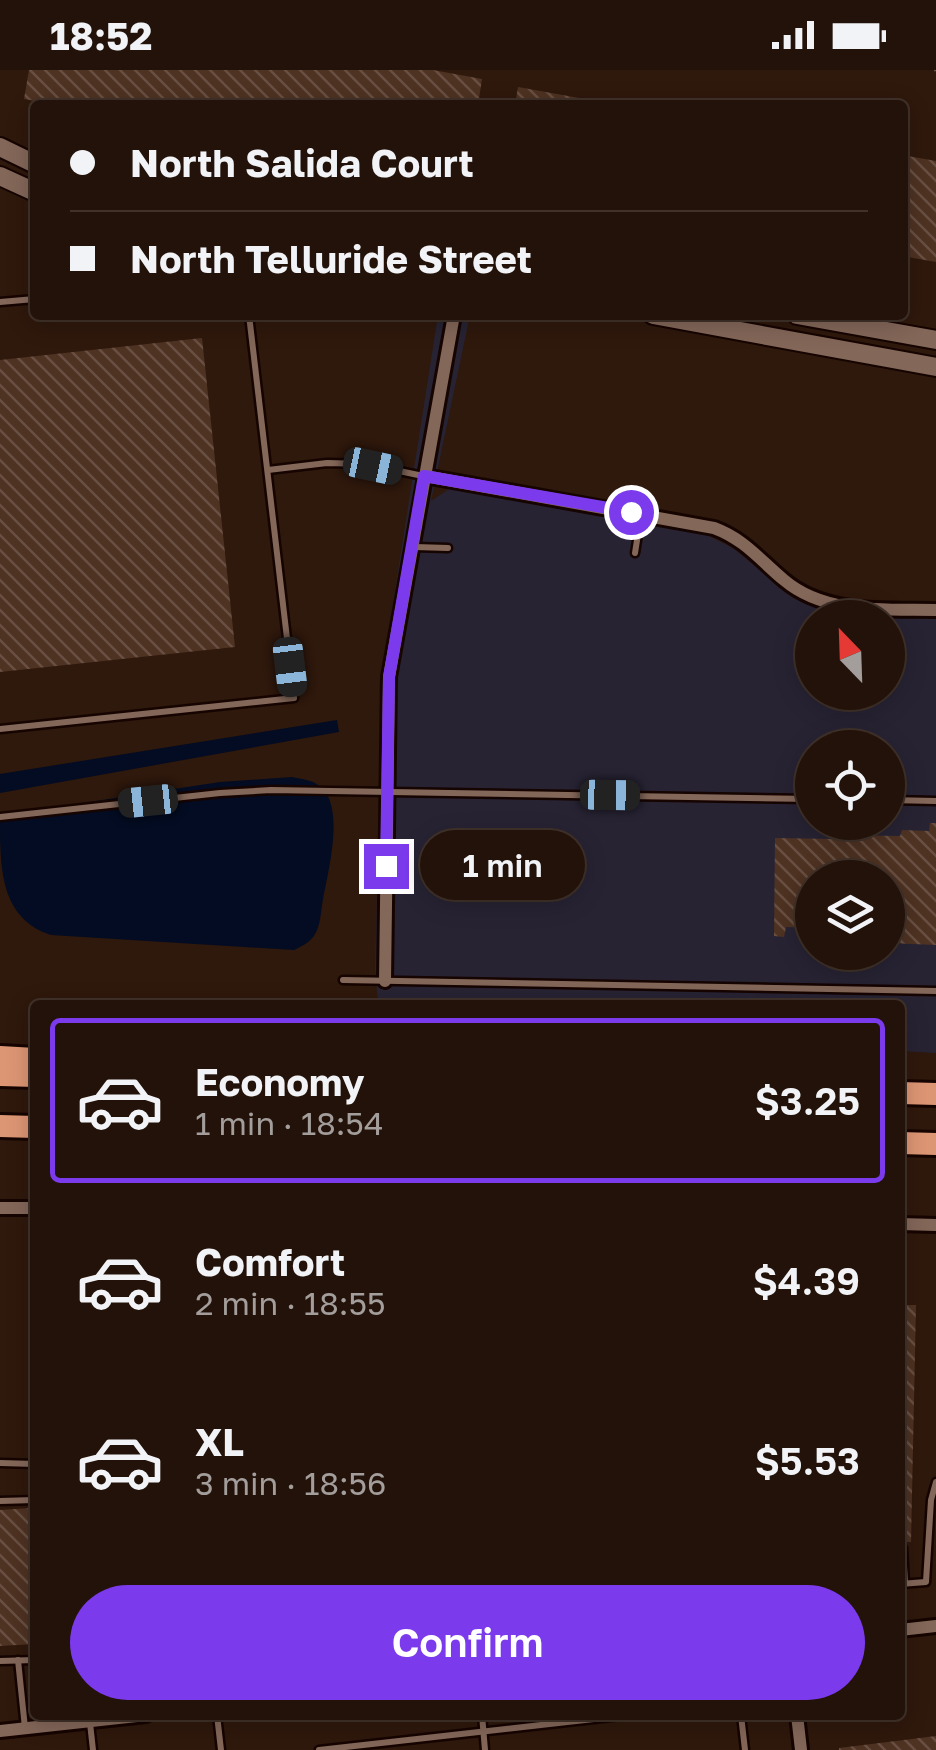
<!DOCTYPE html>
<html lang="en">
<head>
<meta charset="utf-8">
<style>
  :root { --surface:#231209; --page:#2b1b12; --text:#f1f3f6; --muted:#a39e9c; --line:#40322a; --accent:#7c3aed }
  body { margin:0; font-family:"Golos Text",sans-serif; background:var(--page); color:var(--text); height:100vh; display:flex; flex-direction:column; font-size:38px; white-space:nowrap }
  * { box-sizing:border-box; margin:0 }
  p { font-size:32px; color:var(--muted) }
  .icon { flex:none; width:55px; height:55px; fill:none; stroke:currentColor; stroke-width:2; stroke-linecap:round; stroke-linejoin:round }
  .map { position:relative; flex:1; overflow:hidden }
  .side { position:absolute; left:30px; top:930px; width:875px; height:720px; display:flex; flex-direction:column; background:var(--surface); border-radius:10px; box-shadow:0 5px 25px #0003,0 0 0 2px var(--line) }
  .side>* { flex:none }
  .guide { position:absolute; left:30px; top:30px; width:878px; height:220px; border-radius:10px; box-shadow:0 5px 25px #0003,0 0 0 2px var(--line); display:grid; align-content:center; height:220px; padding:0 40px; background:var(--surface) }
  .needle { width:65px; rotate:337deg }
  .controls { position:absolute; left:795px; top:530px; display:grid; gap:20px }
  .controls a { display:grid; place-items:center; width:110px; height:110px; border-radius:50%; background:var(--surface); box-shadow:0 5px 25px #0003,0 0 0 2px var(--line); font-size:50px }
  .end { position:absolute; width:45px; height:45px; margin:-22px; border:12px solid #7c3aed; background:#fff; box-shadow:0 0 0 5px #fff }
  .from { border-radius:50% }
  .bubble { position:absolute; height:70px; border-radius:35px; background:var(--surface); box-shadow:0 5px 25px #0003,0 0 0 2px var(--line); font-size:32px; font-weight:600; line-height:70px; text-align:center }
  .car { position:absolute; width:30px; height:60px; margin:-30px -15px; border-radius:12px; box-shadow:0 0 8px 2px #0007; background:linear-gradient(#222 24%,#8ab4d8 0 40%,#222 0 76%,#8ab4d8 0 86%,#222 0) }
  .guide b { display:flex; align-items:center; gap:35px; height:95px; font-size:38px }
  .guide b+b { border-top:2px solid var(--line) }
  .guide i { width:25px; height:25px; background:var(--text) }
  ul { padding:18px 0 0; list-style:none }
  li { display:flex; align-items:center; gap:30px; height:165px; margin:0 20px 15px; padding:0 20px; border:5px solid transparent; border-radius:10px }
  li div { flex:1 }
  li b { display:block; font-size:38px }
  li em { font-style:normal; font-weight:600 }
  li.active { border-color:var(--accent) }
  li>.icon { width:90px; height:90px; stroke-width:1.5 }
  .action { display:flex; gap:20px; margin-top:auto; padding:20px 40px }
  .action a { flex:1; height:115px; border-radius:60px; background:var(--accent); color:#fff; font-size:40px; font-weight:600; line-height:115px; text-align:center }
  .status { display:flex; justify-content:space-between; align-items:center; height:70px; padding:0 50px; background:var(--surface); direction:ltr }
  .status svg { height:28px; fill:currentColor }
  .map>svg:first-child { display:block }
</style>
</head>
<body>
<div class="status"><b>18:52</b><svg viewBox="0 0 49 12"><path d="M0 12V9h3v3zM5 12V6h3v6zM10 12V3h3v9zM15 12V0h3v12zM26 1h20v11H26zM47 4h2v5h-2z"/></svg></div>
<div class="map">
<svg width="936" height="1680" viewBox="0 0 936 1680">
  <defs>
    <pattern id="building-back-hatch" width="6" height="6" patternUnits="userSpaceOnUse" patternTransform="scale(2.5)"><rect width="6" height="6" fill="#4e3222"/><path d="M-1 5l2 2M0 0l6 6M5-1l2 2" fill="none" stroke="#684f41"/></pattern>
  </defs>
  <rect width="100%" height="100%" fill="#2f180c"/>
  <path fill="#272333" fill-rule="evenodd" d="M 438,245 L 470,245 L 431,431 L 449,419 L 707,465 L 733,478 L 765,504 L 807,533 L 849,544 L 936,547 L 936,983 L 900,981 L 900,935 L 378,935 L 375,897 L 383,597 ZM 812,548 L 888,548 L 888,622 L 812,622 ZM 812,678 L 888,678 L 888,752 L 812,752 ZM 812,808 L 888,808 L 888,882 L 812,882 Z"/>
  <g fill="#030c22">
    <polygon points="337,650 339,662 0,723 0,704"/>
    <path d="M 292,707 C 302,709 313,710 321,717 C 345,738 328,802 323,829 C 321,839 321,851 317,860 C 313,871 304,875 294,880 L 51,865 C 0,848 0,798 0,748 L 10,744 L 220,712 Z"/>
  </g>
  <g fill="url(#building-back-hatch)">
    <polygon points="29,0 433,0 482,9 478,35 58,35 24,29"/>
    <polygon points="518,17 607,33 607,35 515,35"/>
    <polygon points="902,85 936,91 936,192 902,186"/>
    <polygon points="202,268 235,577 0,602 0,290"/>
    <polygon points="930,753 936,753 936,875 888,873 888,808 812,808 812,858 786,857 784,867 774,866 775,768 834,769 836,765 900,766 902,760 929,761"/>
    <polygon points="900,1221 904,1235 916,1235 911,1472 900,1472"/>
    <polygon points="31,1438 35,1510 35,1574 0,1576 0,1440"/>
    <polygon points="936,1666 936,1680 839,1680 839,1678"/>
  </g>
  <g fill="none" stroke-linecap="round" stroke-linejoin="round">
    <defs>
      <g id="lane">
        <polyline points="0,232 35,229"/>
        <polyline points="268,400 327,393 366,394 423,406"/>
        <polyline points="415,477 448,478"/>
        <polyline points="635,483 641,445"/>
        <polyline points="0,659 294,628 249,245"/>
        <polyline points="888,730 936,731"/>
        <polyline points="0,747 220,723 271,720 812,729"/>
        <polyline points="343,910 936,921"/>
        <polyline points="0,1393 35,1394"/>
        <polyline points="0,1431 35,1430"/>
        <polyline points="903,1478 905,1514"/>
        <polyline points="900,1514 926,1512 931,1430 936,1412"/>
        <polyline points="18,1590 25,1658"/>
        <polyline points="0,1591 35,1590"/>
        <polyline points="217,1645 221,1680"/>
        <polyline points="482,1645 485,1680"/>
        <polyline points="741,1645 745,1680"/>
        <polyline points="90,1653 93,1680"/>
        <polyline points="319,1680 629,1645"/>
      </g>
      <g id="street">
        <path d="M 425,406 L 714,458 C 744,469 760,490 784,510 C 825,545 885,539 936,540"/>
        <polyline points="385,911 389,607 454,245"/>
        <polyline points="0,1138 35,1138"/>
        <polyline points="900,1154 936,1155"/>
        <polyline points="900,1560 936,1556"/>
        <polyline points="797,1645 801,1680"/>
        <polyline points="0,1661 146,1645"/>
      </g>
      <g id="secondary">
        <polyline points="0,77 35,94"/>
        <polyline points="0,106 35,122"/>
        <polyline points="653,245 936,297"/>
        <polyline points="797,245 936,270"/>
      </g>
      <g id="highway">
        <polyline points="0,987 35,989"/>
        <polyline points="0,1005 35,1006"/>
        <polyline points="900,1023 936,1024"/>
        <polyline points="0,1056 35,1057"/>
        <polyline points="900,1073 936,1074"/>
      </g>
    </defs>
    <use href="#lane" stroke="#160400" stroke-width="11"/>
    <use href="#street" stroke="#160400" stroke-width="18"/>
    <use href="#secondary" stroke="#160400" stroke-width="22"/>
    <use href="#highway" stroke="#160400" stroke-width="28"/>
    <polyline stroke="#6e594e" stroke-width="2.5" stroke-dasharray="8 5" stroke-linecap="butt" points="934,0 936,0"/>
    <use href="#lane" stroke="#836759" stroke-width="6"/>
    <use href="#street" stroke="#836759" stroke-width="12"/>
    <use href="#secondary" stroke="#836759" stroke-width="18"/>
    <use href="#highway" stroke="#dd9674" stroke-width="22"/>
  </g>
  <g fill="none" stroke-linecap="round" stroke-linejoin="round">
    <polyline stroke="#7c3aed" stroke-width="12" points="386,796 389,607 424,406 631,442"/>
  </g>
</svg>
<div class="controls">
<a><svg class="needle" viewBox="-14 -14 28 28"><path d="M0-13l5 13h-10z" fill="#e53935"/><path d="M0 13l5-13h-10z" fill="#a39e9c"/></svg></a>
<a><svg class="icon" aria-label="locate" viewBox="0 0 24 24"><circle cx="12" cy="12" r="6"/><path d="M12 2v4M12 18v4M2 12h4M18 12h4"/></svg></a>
<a><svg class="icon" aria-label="layers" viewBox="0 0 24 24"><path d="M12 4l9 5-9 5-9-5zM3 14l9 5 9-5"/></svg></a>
</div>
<i class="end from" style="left:631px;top:442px"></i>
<i class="end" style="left:386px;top:796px"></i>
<div class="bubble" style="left:420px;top:760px;width:165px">1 min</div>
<i class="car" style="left:373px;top:396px;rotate:102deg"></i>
<i class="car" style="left:290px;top:597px;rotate:173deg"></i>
<i class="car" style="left:610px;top:725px;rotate:91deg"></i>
<i class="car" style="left:148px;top:731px;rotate:264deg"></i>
<div class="guide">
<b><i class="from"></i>North Salida Court</b>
<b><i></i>North Telluride Street</b>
</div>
<section class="side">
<ul>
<li class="active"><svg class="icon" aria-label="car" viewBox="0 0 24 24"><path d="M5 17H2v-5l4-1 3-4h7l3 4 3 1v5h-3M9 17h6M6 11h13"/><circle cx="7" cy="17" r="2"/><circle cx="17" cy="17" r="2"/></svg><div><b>Economy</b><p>1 min · 18:54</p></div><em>$3.25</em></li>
<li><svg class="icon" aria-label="car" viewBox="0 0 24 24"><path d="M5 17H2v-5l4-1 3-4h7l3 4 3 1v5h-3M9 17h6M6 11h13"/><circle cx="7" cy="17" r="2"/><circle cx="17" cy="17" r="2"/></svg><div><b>Comfort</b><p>2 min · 18:55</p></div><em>$4.39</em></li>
<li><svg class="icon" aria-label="car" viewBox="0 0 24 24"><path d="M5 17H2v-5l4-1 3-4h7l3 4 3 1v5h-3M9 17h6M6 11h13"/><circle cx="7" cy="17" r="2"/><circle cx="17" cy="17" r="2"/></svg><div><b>XL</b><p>3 min · 18:56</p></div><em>$5.53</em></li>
</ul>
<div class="action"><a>Confirm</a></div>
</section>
</div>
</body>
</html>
